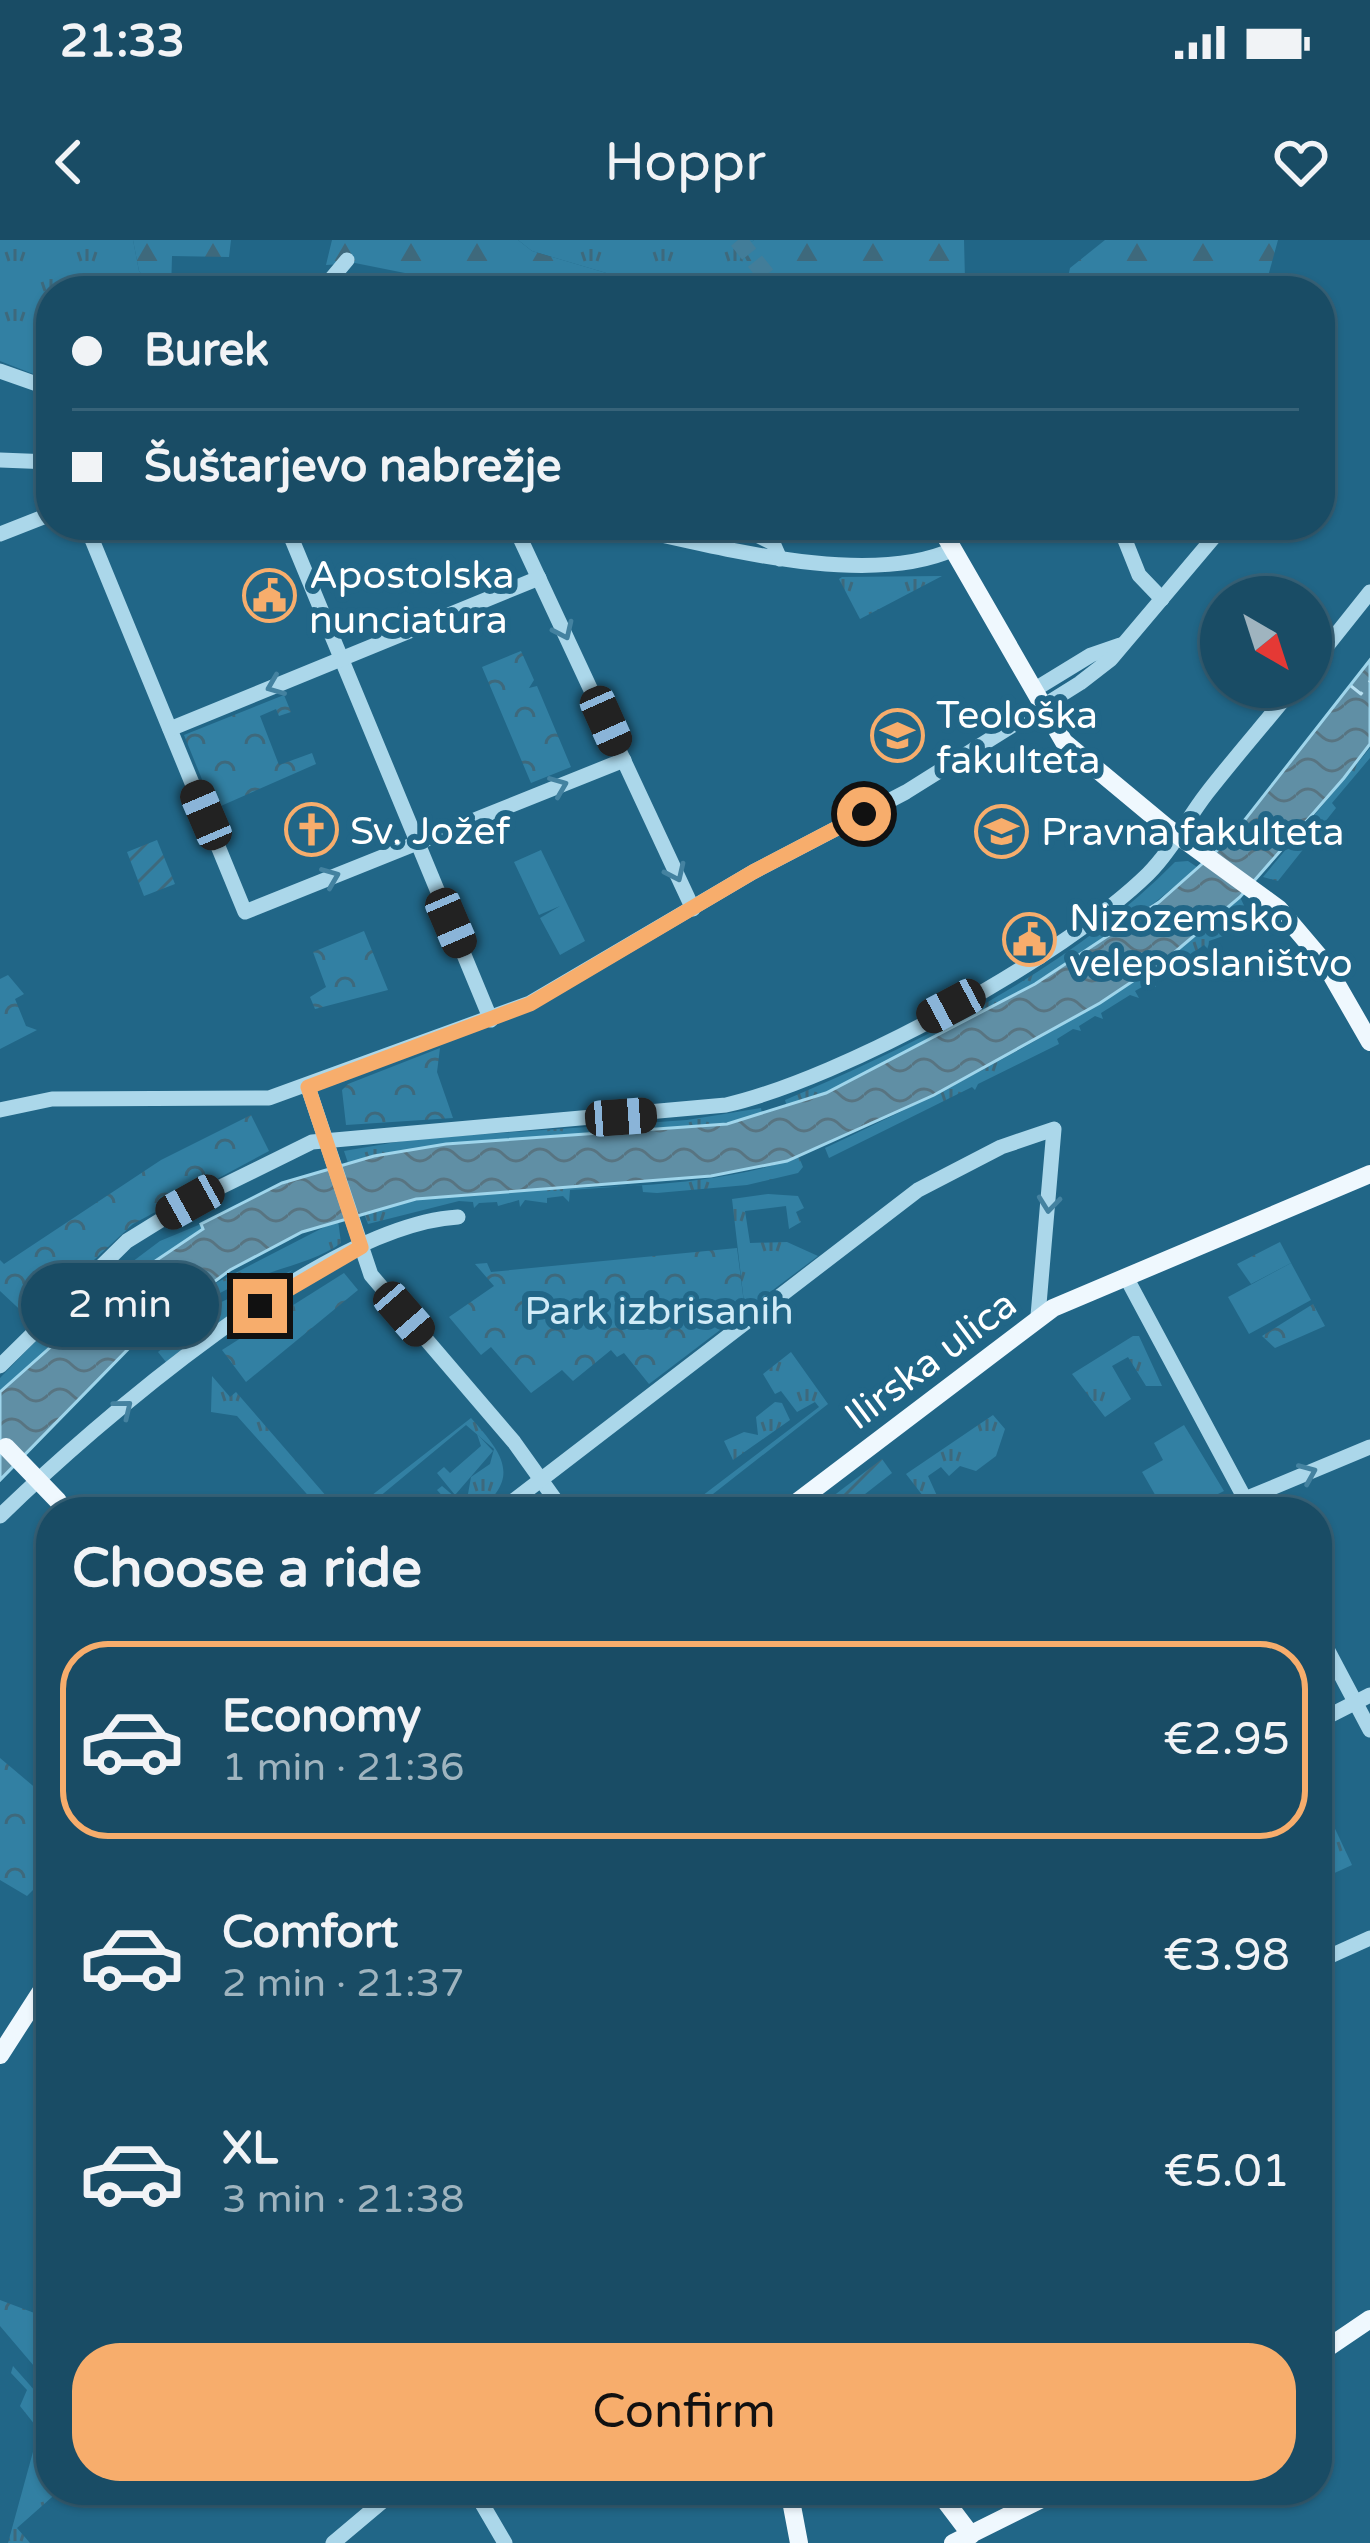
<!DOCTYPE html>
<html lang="en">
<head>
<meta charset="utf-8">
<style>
  :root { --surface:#194c65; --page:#22536b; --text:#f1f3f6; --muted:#9fb4bf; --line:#376379; --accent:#f7ad6c }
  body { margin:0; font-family:"Varela Round",sans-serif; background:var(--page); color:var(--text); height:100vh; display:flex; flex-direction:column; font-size:45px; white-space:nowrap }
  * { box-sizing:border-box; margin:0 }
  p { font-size:39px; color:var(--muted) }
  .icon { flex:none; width:66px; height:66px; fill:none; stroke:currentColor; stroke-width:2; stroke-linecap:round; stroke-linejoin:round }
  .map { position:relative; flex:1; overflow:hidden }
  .side { position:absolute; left:36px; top:1257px; width:1296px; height:1008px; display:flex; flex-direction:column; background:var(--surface); border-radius:48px; box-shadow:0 3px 9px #0004,0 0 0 3px var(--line) }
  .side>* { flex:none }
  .top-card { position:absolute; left:36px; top:36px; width:1299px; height:264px; border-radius:48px; box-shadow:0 3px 9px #0004,0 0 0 3px var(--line); display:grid; align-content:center; height:264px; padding:0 36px; background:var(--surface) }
  .needle { width:78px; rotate:141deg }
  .tools { position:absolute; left:1200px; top:336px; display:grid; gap:24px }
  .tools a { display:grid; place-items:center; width:132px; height:132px; border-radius:50%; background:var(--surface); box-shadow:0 3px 9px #0004,0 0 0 3px var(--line); font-size:60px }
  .end { position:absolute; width:54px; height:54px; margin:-27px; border:15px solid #f7ad6c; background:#111; box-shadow:0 0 0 6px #111 }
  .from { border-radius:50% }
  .bubble { position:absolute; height:84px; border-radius:42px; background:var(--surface); box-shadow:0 3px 9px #0004,0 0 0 3px var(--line); font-size:39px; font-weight:600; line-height:84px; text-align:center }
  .car { position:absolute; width:36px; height:72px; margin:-36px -18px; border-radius:15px; box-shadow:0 0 9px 3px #0007; background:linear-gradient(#222 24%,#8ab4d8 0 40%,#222 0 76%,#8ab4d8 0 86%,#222 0) }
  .top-card b { display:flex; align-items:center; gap:42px; height:114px; font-size:45px }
  .top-card b+b { border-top:3px solid var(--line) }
  .top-card i { width:30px; height:30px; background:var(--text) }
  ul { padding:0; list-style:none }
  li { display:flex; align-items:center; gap:36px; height:198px; margin:0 24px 18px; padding:0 12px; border:6px solid transparent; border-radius:48px }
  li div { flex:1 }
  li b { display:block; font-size:45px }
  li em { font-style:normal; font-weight:600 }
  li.current { border-color:var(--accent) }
  li>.icon { width:108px; height:108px; stroke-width:1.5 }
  h2 { padding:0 36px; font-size:54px; line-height:144px }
  .cta { display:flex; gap:24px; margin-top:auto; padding:24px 36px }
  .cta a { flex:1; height:138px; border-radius:48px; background:var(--accent); color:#111; font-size:48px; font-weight:600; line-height:138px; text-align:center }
  .status { display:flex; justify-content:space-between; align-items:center; height:84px; padding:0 60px; background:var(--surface); direction:ltr }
  .status svg { height:33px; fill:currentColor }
  header { display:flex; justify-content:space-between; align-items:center; height:156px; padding:0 36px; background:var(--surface); font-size:54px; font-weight:600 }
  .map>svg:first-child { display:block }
</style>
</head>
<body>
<div class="status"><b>21:33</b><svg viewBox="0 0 49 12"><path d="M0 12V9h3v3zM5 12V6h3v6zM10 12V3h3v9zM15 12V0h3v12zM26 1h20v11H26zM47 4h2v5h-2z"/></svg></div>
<header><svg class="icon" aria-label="back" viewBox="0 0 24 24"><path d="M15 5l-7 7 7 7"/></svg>Hoppr<svg class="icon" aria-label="heart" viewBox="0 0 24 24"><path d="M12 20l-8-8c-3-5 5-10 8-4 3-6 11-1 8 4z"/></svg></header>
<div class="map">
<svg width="1370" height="2303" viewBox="0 0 1370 2303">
  <defs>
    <pattern id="grass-tufts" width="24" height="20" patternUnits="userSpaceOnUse" patternTransform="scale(3)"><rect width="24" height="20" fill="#3280a3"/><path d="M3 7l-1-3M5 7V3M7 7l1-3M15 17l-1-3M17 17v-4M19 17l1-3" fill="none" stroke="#3e697c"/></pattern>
    <pattern id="forest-firs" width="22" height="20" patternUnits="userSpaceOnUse" patternTransform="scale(3)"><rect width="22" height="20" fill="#3280a3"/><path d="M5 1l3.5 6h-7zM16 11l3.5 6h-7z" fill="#3e697c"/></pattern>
    <pattern id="park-crowns" width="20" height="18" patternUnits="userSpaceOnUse" patternTransform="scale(3)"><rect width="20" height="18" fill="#3280a3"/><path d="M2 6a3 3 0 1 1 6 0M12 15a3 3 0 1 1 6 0" fill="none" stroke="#3e697c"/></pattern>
    <pattern id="garden-furrows" width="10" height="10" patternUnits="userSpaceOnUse" patternTransform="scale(3)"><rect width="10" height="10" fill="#3280a3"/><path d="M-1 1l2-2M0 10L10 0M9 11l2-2" fill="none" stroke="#3e697c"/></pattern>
    <pattern id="water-waves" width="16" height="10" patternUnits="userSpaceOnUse" patternTransform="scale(3)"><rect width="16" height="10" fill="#608fa5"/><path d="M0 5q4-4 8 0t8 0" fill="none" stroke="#587481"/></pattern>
  </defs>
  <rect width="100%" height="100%" fill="#216687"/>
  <g fill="url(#grass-tufts)">
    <polygon points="0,0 133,0 139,31 155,51 51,51 51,124 41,137 0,121"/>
    <polygon points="518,0 754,0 742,9 765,40 803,51 667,51 532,11"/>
    <polygon points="942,336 860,379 839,339 842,337"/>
    <polygon points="1370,508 1370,518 1332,563 1336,568 1278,641 1263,637"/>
    <path d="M 1188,621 L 1197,627 C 1098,717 914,823 787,867 L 785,860 C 923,801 1069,730 1175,622 Z"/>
    <path d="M 1240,657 L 1248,674 L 1226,695 L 1209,701 L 1208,709 L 1204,705 L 1153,741 L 1156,747 L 1147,744 L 1135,751 L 1139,758 L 1130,755 L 1101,773 L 1103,779 L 1095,776 L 1079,786 L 1081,791 L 1073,789 L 1057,799 L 1059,804 L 978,844 L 975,850 L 972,847 L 829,918 L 825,908 C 972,839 1117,765 1240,657 Z"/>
    <path d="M 761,868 L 762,874 C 629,911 483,887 348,923 L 344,911 L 414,899 L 687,880 Z"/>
    <path d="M 799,917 L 803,927 L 798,933 L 747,945 L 657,953 L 643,952 L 642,945 L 570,950 L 569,962 L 563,956 L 547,958 L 547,963 L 525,960 L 520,967 L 519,960 L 498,966 L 497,962 L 479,963 L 474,968 L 473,962 L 459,961 L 368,984 L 363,971 C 504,932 661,966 799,917 Z"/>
    <polygon points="768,954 798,956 804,968 796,972 801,982 789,989 786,966 745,971 750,1003 787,1002 818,1016 745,1071 732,959"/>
    <path d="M 338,980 L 341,1003 C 312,1025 259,1031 220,1053 L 214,1044 Z"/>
    <polygon points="201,984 204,989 124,1042 100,1048 106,1057 0,1152 0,1138 91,1044 96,1049 160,1001"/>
    <polygon points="293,1030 166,1122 158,1112 219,1063"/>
    <polygon points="1133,1096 1139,1096 1162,1146 1146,1146 1128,1117 1112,1126 1131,1159 1105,1177 1072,1134"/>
    <polygon points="791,1112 828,1164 690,1272 681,1272 819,1167 815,1162 797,1172 781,1151 775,1154 763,1134"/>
    <polygon points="212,1136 230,1157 236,1152 340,1272 323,1272 237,1176 211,1172"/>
    <polygon points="775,1162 782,1163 790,1180 733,1220 724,1201 744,1192 758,1195 756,1177"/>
    <polygon points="993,1175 1005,1189 996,1216 976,1231 960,1226 949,1236 941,1227 928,1236 938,1258 930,1265 906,1234"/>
    <path d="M 471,1178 C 503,1214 522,1238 476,1272 L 457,1272 L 437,1250 L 442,1246 L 455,1257 L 468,1254 L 471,1237 L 490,1224 L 494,1209 L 466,1185 L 361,1272 L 342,1272 L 358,1266 Z"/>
    <polygon points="477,1194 493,1211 455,1255 437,1233 444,1227 450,1233 481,1206"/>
    <polygon points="1322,1561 1352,1625 1317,1641 1317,1563"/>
    <polygon points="13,2126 51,2169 51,2250 60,2250 17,2288 30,2303 8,2303 39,2190 20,2166 27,2150 11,2133"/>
  </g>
  <g fill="url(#forest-firs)">
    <polygon points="133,0 231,0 229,17 172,16 171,51 155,51 139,31"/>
    <polygon points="332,0 518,0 532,11 667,51 431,51 405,33 355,23 326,25"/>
    <path d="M 754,0 L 964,0 L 965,40 L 975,46 L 986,37 L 1067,42 L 1070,28 L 1105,0 L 1278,0 L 1264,51 L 803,51 C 775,42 751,41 742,9 Z"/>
  </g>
  <g fill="url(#park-crowns)">
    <polygon points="521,411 534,440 529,448 537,446 571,527 531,543 482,427"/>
    <polygon points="284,455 291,472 279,476 276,469 260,476 279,525 312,513 316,524 214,569 184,495"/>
    <polygon points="364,691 388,750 315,769 310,757 326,747 313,712"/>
    <polygon points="8,735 24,754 15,759 26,786 37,790 0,809 0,739"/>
    <polygon points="440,808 437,832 453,878 346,885 342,850 348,844"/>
    <polygon points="251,875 269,911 133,984 30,1079 0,1051 0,1020 4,1024 161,920"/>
    <polygon points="1280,1002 1291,1023 1251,1044 1237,1024"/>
    <polygon points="737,1008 745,1071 649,1144 624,1113 617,1117 611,1110 573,1141 562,1130 531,1153 491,1107 481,1115 449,1077 494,1046 475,1024 487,1023 491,1032"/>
    <polygon points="344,1033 358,1050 246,1142 222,1110"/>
    <polygon points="1313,1064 1325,1086 1275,1108 1262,1096"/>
    <polygon points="0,1518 51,1561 51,1632 27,1656 0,1640"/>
    <polygon points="0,2060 37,2074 36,2063 51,2062 51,2146 0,2086"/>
  </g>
  <g fill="url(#garden-furrows)">
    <polygon points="157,600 175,644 144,656 127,612"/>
    <polygon points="882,1219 892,1233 842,1272 812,1272"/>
  </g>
  <g fill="#3280a3">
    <polygon points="541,610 585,701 560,715 540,678 560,666 539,675 514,622"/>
    <polygon points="1291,1023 1311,1060 1249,1094 1228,1057"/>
    <polygon points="1184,1185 1224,1251 1190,1268 1187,1263 1165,1272 1142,1232 1163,1220 1154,1203"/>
  </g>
  <polygon fill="url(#water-waves)" stroke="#9fd5eb" stroke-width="3" points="1370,420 1370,504 1344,538 1240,657 1169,717 1100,763 934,855 787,921 711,936 416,959 302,992 230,1030 140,1097 0,1240 0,1152 124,1042 203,989 201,984 282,943 374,916 446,904 727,884 826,853 1035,744 1159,662 1229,600"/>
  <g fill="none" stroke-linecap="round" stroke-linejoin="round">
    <polyline stroke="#b7e0f1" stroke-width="3" stroke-dasharray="15 12" stroke-linecap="butt" points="1351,446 1361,454 1370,441"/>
    <polyline stroke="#427d99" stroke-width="18" stroke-dasharray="18 9" stroke-linecap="butt" points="738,0 779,51"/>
    <g stroke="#abd7ea" stroke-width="15">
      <polyline points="321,51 347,20"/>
      <polyline points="0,131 51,149"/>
      <polyline points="0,220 51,222"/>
      <polyline points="86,285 245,672 624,520"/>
      <polyline points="286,285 491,780"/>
      <polyline points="514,285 693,669"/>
      <path d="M 616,285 C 708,304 865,350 954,309"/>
      <polyline points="737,285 773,303 780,319"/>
      <polyline points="1119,285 1139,335 1162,359"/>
      <polyline points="0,294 51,274"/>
      <polyline points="1311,426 1370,352"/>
      <polyline points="1037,448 1091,415 1120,405"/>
      <polyline points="170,489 539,338"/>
      <polyline points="308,847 371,1035 514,1202 564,1272"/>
      <polyline points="0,870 52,859 269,858 530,763 753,632 906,552 1080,443 1111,419 1214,297"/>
      <polyline points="1126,1037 1252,1272"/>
      <path d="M 0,1126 L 127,1001 L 190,962 L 312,902 L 726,865 C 843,838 1062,718 1148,634 C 1172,610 1186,580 1207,553 C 1235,517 1265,483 1294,447"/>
      <polyline points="1245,1259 1370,1207"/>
      <polyline points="499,1272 918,950 1001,907 1054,889 1038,1076"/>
      <path d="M 0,1276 C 96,1183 323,985 458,977"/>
      <polyline points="1317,1390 1370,1490"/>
      <polyline points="1317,1482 1370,1455"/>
      <polyline points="1317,1722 1370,1698"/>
      <polyline points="1317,2075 1331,2105"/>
      <polyline points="474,2250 505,2303"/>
      <polyline points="333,2303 396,2250"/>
    </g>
    <g stroke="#eff8fe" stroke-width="18">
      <polyline points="939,285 1064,502 1165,586 1279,669 1324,722 1370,802"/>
      <polyline points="784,1272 1053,1068 1370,934"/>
      <polyline points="0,1815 51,1736"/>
      <polyline points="1317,2115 1370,2079"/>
      <polyline points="789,2250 799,2303"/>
      <polyline points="937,2250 971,2295"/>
      <polyline points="953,2303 1060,2250"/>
    </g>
    <polyline stroke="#eff8fe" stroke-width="18" points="6,1207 58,1261"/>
  </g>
  <defs><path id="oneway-chevron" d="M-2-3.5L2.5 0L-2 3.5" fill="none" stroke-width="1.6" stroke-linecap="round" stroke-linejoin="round" transform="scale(3)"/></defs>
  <g stroke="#4482a0">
    <use href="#oneway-chevron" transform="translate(564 391) rotate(65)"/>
    <use href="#oneway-chevron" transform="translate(275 446) rotate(158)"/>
    <use href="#oneway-chevron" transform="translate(559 546) rotate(-22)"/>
    <use href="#oneway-chevron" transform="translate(676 633) rotate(65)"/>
    <use href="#oneway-chevron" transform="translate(331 637) rotate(-22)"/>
    <use href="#oneway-chevron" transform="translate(1049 964) rotate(96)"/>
    <use href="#oneway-chevron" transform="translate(124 1168) rotate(-39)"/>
    <use href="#oneway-chevron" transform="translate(1308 1233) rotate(-23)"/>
  </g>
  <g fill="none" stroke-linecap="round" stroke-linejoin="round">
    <polyline stroke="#f7ad6c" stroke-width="15" points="260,1066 361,1007 308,847 530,764 753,632 864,574"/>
  </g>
  <defs>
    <symbol id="civic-ring" viewBox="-11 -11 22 22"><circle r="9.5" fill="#216687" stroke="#f7ad6c" stroke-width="1.5"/><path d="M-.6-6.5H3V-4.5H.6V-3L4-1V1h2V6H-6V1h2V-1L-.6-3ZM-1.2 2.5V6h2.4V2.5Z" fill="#f7ad6c"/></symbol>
    <symbol id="university-ring" viewBox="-11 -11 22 22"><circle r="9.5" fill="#216687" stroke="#f7ad6c" stroke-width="1.5"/><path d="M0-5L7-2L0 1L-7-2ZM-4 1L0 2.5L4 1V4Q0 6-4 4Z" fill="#f7ad6c"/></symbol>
    <symbol id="church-ring" viewBox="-11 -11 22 22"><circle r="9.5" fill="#216687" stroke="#f7ad6c" stroke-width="1.5"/><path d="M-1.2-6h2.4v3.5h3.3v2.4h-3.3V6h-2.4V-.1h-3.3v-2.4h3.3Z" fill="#f7ad6c"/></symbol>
  </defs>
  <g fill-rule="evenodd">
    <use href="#civic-ring" x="240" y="326" width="59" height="59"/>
    <use href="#university-ring" x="868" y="466" width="59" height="59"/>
    <use href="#church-ring" x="282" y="560" width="59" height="59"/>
    <use href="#university-ring" x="972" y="562" width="59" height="59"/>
    <use href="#civic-ring" x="1000" y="670" width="59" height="59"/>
  </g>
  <g text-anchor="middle" stroke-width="12" stroke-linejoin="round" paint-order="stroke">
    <g font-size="39" fill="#fff" stroke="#216687" text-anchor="start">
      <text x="309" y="348">Apostolska<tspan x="309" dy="45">nunciatura</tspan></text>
      <text x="936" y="488">Teološka<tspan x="936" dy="45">fakulteta</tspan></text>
      <text x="350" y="604">Sv. Jožef</text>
      <text x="1041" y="605">Pravna fakulteta</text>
      <text x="1069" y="691">Nizozemsko<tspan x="1069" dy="45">veleposlaništvo</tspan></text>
    </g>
    <g font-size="39" fill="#d0ebf7" stroke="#216687">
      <text x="659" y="1084">Park izbrisanih</text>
    </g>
    <g font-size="39" fill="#fff" stroke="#216687">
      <text transform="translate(930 1119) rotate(-37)" y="14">Ilirska ulica</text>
    </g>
  </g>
</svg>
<div class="tools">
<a><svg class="needle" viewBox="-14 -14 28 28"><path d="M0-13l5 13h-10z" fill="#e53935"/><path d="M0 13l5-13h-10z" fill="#9fb4bf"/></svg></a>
</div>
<i class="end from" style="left:864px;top:574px"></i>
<i class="end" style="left:260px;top:1066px"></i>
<div class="bubble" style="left:21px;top:1023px;width:198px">2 min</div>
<i class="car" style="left:606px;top:481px;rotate:156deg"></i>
<i class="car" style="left:206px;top:575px;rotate:337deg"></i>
<i class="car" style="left:451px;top:683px;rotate:157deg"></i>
<i class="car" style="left:951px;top:766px;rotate:242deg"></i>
<i class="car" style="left:621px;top:877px;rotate:86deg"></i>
<i class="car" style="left:190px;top:962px;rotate:241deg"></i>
<i class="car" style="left:404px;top:1074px;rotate:139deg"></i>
<div class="top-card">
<b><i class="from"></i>Burek</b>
<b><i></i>Šuštarjevo nabrežje</b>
</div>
<section class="side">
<h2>Choose a ride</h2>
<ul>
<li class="current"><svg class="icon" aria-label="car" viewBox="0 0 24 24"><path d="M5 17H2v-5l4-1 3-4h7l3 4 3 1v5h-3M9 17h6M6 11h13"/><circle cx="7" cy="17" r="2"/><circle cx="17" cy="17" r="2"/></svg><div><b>Economy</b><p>1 min · 21:36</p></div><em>€2.95</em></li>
<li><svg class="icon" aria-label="car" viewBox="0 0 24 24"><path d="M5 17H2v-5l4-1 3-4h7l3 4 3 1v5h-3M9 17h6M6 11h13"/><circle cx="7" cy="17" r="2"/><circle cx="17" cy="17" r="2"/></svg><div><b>Comfort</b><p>2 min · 21:37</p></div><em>€3.98</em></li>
<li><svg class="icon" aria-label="car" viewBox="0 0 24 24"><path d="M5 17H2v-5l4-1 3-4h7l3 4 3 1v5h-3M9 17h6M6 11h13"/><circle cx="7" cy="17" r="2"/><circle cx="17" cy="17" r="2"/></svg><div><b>XL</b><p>3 min · 21:38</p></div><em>€5.01</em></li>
</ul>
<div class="cta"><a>Confirm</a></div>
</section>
</div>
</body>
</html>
